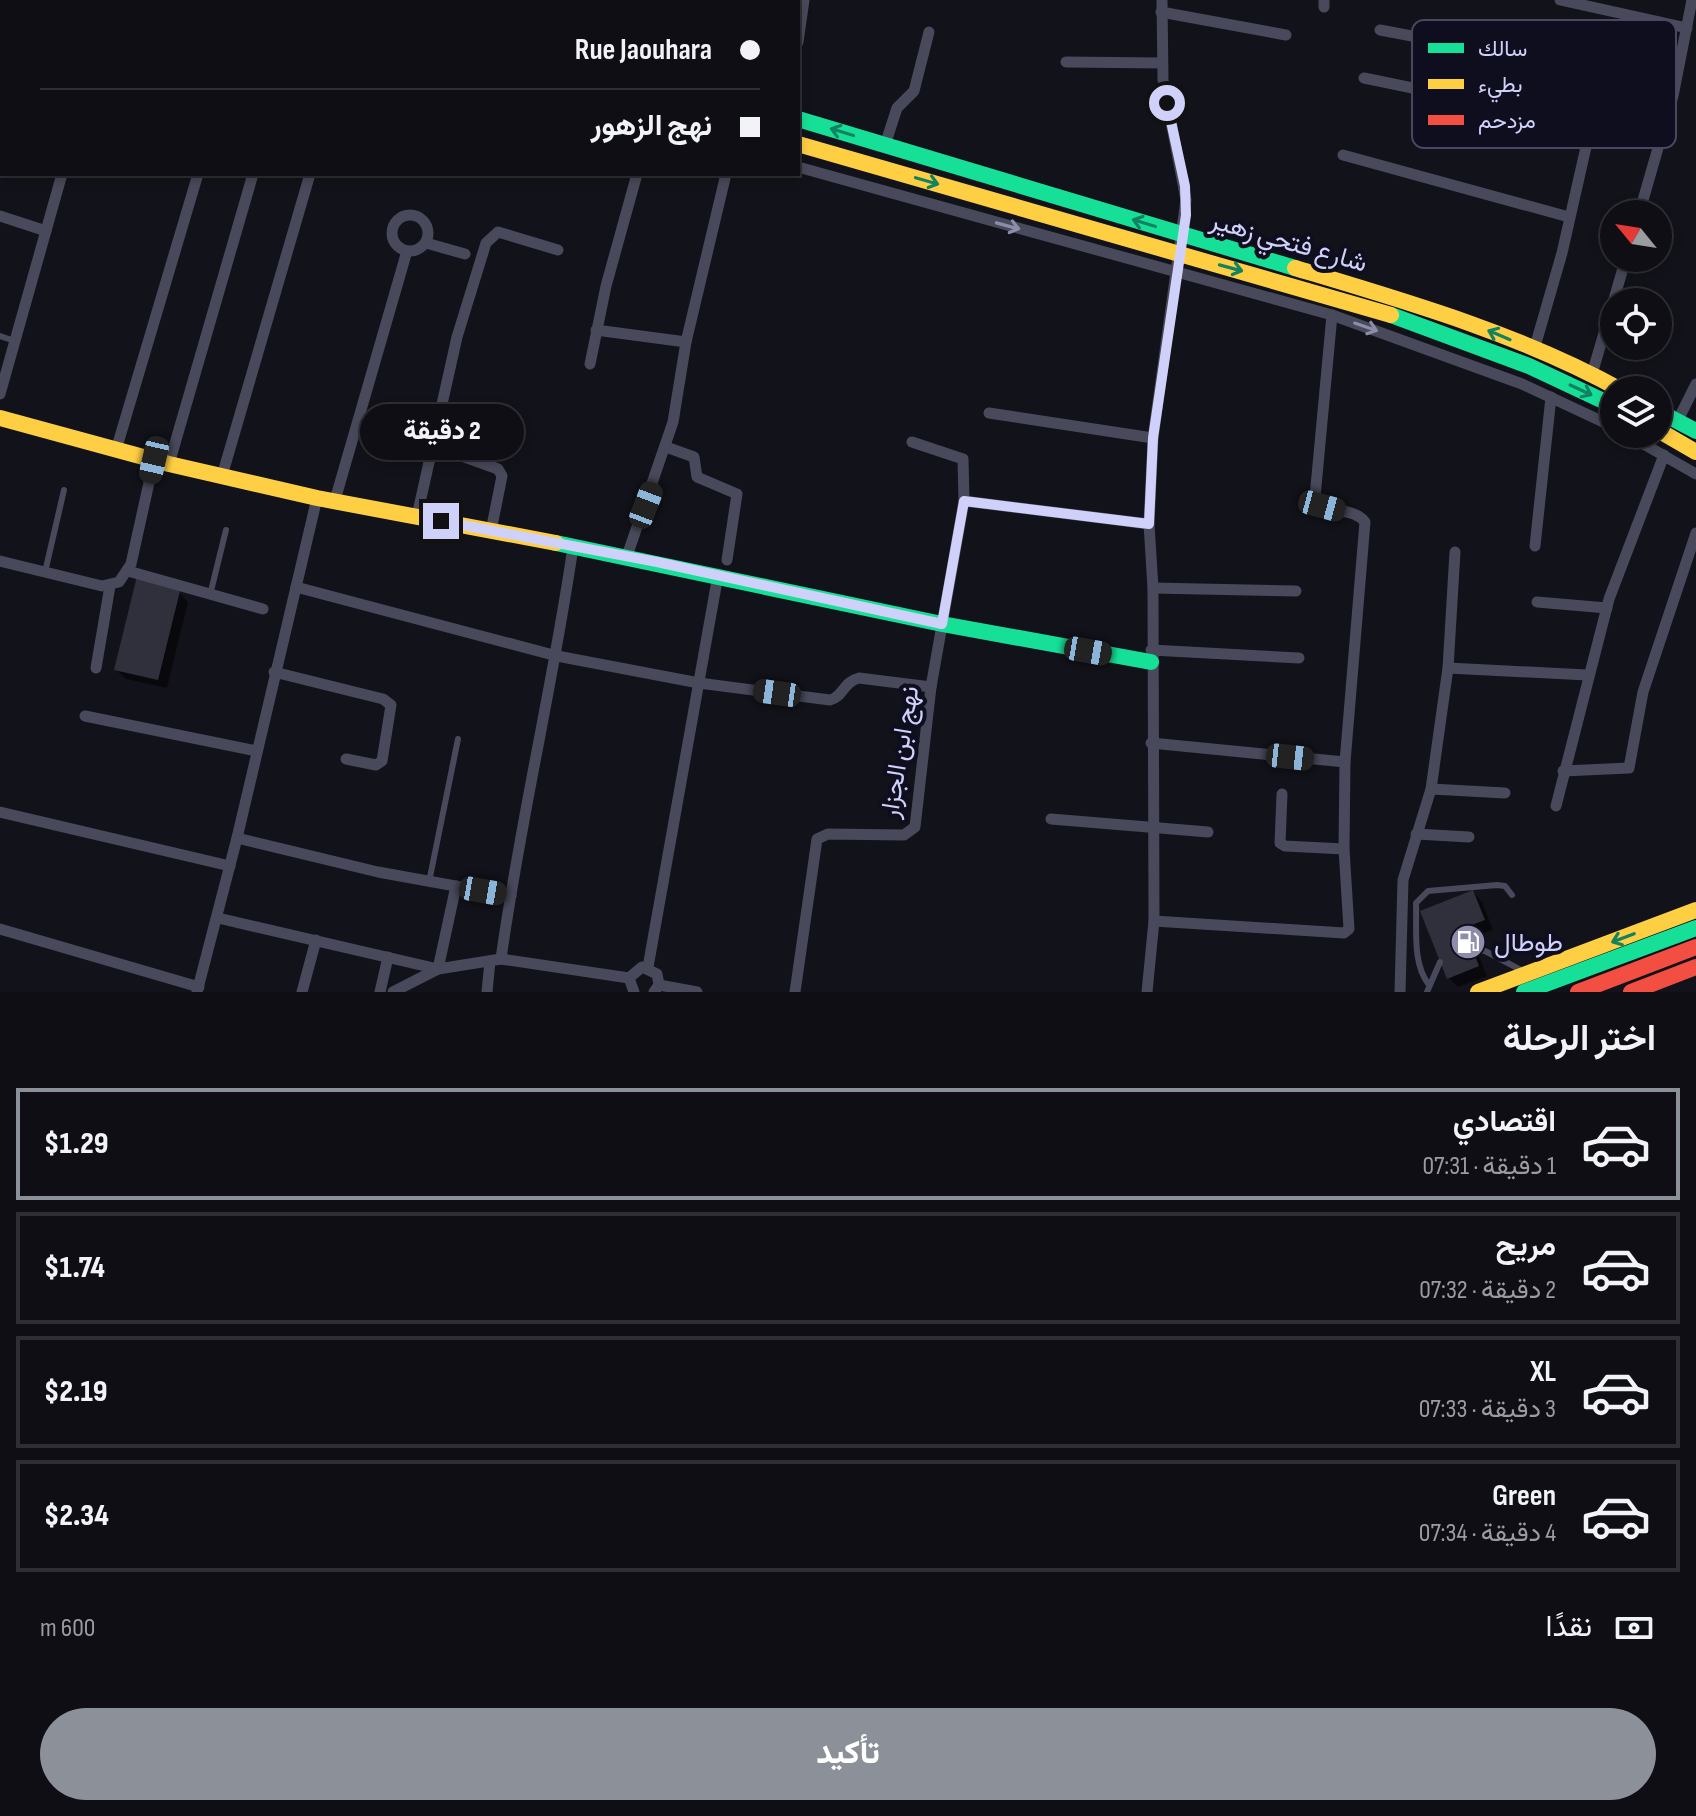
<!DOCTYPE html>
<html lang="ar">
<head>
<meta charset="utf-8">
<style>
  :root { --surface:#0e0e14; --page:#1c1c22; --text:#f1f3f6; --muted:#9b9ca0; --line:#2e2e34; --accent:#8c9099 }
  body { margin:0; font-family:"Sofia Sans Condensed",Vazirmatn,sans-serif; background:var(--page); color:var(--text); direction:rtl; height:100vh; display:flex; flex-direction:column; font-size:30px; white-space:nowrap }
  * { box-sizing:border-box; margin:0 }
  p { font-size:26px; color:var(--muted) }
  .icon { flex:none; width:44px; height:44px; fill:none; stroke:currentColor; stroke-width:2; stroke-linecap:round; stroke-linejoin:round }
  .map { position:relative; height:992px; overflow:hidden; direction:ltr }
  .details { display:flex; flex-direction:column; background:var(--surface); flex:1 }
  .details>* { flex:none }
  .hud { position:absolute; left:0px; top:0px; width:800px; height:176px; box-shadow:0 4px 12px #0003,0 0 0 2px var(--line); direction:rtl; display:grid; align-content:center; height:176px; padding:0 40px; background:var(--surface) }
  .needle { width:52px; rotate:300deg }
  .fabs { position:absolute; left:1600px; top:200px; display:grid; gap:16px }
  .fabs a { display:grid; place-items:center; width:72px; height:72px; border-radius:50%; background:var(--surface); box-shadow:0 4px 12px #0003,0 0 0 2px var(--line); font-size:40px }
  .end { position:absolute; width:36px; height:36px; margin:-18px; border:10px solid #d0d1fa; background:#111; box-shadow:0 0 0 4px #111 }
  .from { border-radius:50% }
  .bubble { position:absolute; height:56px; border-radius:28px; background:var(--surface); box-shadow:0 4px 12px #0003,0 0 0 2px var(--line); font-size:26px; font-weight:800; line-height:56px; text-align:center; direction:rtl }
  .car { position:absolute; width:24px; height:48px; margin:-24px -12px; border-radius:10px; box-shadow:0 0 6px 2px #0007; background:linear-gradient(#222 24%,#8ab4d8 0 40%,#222 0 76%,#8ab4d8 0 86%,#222 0) }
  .hud b { display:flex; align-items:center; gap:28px; height:76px; font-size:30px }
  .hud b+b { border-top:2px solid var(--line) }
  .hud i { width:20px; height:20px; background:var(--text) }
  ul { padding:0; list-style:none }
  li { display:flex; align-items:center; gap:24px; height:112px; margin:0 16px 12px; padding:0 24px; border:4px solid var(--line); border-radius:0px }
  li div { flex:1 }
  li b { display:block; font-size:30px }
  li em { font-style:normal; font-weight:800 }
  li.current { border-color:var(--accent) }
  li>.icon { width:72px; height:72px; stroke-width:1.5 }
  h2 { padding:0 40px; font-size:36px; line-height:96px }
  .pay { display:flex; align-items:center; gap:20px; height:88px; padding:0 40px; font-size:30px }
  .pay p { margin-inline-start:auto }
  .action { display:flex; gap:16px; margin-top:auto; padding:16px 40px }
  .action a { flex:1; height:92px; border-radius:48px; background:var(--accent); color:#fff; font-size:32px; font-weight:800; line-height:92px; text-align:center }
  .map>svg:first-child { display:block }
</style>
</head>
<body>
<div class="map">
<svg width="1696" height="992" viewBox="0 0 1696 992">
  <rect width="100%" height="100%" fill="#12121a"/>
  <g fill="#0007">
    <polygon points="5,0 48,0 5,2"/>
    <polygon points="179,593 188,602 167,688 126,679 116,670"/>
    <polygon points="1473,892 1482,902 1493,930 1472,938 1487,976 1458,987 1449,978"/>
  </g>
  <g fill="#30303c">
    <polygon points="137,576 180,591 158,680 114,670"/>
    <polygon points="1473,890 1485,920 1464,928 1479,966 1447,979 1420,911"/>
  </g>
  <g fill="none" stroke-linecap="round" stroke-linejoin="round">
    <g stroke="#48495a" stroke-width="6">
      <polyline points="0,336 12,340"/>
      <polyline points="45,572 64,490"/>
      <polyline points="210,595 226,530"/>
      <polyline points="429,882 458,739"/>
      <polyline points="1473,950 1485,951 1525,972"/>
      <path d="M 1429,985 C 1412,963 1417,930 1416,903 L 1428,891 L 1497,885 L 1505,886 L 1512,895"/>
      <polyline points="1427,992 1440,962"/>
    </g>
    <g stroke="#48495a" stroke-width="11">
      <polyline points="265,0 270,2"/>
      <polyline points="1560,0 1687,28"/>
      <polyline points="131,2 132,0"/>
      <polyline points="246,2 247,0"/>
      <polyline points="425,2 425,0"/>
      <polyline points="486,2 487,0"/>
      <polyline points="686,2 686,0"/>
      <polyline points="1324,7 1324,0"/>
      <polyline points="1161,12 1286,35"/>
      <polyline points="1380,30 1603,72 1562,253 1534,350"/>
      <polyline points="798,42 804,0"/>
      <polyline points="1066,62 1161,63"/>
      <polyline points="1364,78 1592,125"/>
      <polyline points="885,145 897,108 914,91 929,32"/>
      <polyline points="1343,155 1569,217"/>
      <polyline points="798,167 1332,315 1522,384 1614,427"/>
      <polyline points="1639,214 1673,96 1692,0"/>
      <circle cx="410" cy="233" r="18"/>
      <polyline points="0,216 46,231"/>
      <polyline points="426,243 465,254"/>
      <polyline points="596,330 686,342"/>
      <polyline points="590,364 606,286 637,174"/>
      <polyline points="1592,374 1626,258"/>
      <polyline points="0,394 62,174"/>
      <polyline points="989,413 1153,438"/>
      <polyline points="1677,422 1696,384"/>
      <polyline points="1626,434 1696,474"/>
      <polyline points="431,445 498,469 502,476 491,531"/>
      <polyline points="666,447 694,457 697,477 737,494 727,560"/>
      <polyline points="116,450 198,174"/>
      <polyline points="169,464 253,174"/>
      <polyline points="222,476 310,174"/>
      <polyline points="335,500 407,251"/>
      <polyline points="964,501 1149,524"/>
      <polyline points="417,516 457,337 486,243 498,232 558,250"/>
      <polyline points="1535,546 1551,397"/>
      <path d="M 573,547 C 553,685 520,821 501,959 L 629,978"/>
      <polyline points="627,556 673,422 686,342 726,174"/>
      <polyline points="0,561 102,586 119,582 131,564 154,460"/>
      <polyline points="128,571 263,609"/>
      <path d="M 296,587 L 557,656 L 699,683 L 830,700 C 843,697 843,682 859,678 L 931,687"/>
      <polyline points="1153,588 1296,591"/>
      <polyline points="1537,602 1607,608"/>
      <polyline points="1151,650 1299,658"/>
      <polyline points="96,668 110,586"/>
      <polyline points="1448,668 1587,675"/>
      <polyline points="274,672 383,699 391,705 382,761 376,765 346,759"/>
      <polyline points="85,716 257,751"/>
      <polyline points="1151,743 1345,762"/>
      <polyline points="1563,771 1629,768 1643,692 1696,533"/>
      <polyline points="1431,789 1505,793"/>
      <polyline points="1282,794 1280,843 1285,846 1344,849"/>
      <polyline points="1556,806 1609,599 1664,455"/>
      <polyline points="0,812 230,866"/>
      <polyline points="1051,819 1208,832"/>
      <polyline points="1416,834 1469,837"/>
      <polyline points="237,838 378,872 511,896"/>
      <polyline points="218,918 438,969 456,886"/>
      <path d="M 1154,921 L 1344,933 L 1349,929 L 1344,849 L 1345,762 L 1365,522 C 1353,506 1325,515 1315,497 L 1332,315"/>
      <polyline points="0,929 199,987"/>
      <polyline points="648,967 718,575"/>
      <polyline points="659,985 697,992"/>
      <polyline points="197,992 237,838 317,498"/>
      <polyline points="302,992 316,940"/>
      <polyline points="380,992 388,957"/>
      <polyline points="393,992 438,969 501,959"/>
      <polyline points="487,992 490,961"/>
      <polyline points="634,992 629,978 642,967 657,974 659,985 654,992"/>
      <polyline points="795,992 817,839 828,834 904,835 915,827 931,687 964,501 963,459 912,442"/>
      <polyline points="1147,992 1154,921 1153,588 1149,524 1153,438 1186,200 1163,80 1162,0"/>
      <polyline points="1400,992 1403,880 1431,789 1448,668 1455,552"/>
    </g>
    <g stroke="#16e098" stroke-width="16">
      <polyline points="339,0 345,2"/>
      <polyline points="798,119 1295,268"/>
      <polyline points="1391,315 1529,366 1614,406"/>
      <polyline points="1658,411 1696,431"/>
      <polyline points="556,543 942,624 1151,662"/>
      <polyline points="1524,992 1696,928"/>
    </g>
    <g stroke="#ffcf43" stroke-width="16">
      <polyline points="394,0 400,2"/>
      <polyline points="798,144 1391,315"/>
      <path d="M 1295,268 C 1405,301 1520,334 1621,390"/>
      <polyline points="0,418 169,464 317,498 556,543"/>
      <polyline points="1658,430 1696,452"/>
      <polyline points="1478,992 1696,910"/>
    </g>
    <g stroke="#f24e42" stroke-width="16">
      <polyline points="1578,992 1696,947"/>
      <polyline points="1631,992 1696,967"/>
    </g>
  </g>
  <defs><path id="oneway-shaft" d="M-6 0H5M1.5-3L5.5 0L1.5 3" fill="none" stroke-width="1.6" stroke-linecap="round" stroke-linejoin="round" transform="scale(2)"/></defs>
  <g stroke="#138261">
    <use href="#oneway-shaft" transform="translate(842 132) rotate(-163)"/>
    <use href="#oneway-shaft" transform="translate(927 181) rotate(16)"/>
    <use href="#oneway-shaft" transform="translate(1144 223) rotate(-163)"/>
    <use href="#oneway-shaft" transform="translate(1231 268) rotate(15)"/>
    <use href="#oneway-shaft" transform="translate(1499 335) rotate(-157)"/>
    <use href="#oneway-shaft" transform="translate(1581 390) rotate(25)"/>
    <use href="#oneway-shaft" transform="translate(1623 938) rotate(159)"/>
  </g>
  <g stroke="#8c8daa">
    <use href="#oneway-shaft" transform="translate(1008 226) rotate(15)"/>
    <use href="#oneway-shaft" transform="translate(1366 327) rotate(19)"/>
  </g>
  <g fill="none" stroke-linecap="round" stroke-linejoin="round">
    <polyline stroke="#d0d1fa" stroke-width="10" points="441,521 657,562 942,624 964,501 1149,524 1153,438 1186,215 1185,186 1167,103"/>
  </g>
  <defs>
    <symbol id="fuel-disc" viewBox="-11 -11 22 22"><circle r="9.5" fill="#8e8eac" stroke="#0f0e1e"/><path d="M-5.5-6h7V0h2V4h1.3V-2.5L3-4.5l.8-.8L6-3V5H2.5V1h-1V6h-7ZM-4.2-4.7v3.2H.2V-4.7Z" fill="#fff"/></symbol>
  </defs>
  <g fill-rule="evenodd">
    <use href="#fuel-disc" x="1448" y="922" width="40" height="40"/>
  </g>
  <g text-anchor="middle" stroke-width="8" stroke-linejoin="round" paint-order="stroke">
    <g font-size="26" fill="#d0d1fa" stroke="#0f0e1e">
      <text transform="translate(1289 241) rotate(16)" y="9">شارع فتحي زهير</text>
      <text transform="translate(899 752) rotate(-81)" y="9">نهج ابن الجزار</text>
    </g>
    <g font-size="26" fill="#d0d1fa" stroke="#0f0e1e" text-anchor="start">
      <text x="1494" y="951">طوطال</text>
    </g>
  </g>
  <rect x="1412" y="20" width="264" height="128" rx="12" fill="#0f0e1e" stroke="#494860" stroke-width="2"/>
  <rect x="1428" y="43" width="36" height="10" fill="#16e098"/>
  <rect x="1428" y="79" width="36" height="10" fill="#ffcf43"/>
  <rect x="1428" y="115" width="36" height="10" fill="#f24e42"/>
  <g font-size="22" fill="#d0d1fa">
    <text x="1478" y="56">سالك</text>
    <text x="1478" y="92">بطيء</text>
    <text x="1478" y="128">مزدحم</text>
  </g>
</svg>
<div class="fabs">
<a><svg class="needle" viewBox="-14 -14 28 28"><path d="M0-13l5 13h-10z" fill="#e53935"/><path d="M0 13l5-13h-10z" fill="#9b9ca0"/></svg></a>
<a><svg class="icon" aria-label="locate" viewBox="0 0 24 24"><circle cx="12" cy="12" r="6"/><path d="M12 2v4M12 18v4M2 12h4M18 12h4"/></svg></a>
<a><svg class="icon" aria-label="layers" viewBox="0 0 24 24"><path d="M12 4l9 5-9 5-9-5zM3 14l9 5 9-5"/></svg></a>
</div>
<i class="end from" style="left:1167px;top:103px"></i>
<i class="end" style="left:441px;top:521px"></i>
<div class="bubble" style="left:360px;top:404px;width:164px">2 دقيقة</div>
<i class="car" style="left:154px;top:460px;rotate:193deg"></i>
<i class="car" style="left:646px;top:505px;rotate:21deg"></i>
<i class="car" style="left:1322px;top:506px;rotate:105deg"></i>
<i class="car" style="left:1088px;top:651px;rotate:100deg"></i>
<i class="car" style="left:777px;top:693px;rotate:278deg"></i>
<i class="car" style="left:1290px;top:757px;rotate:96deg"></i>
<i class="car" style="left:483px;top:891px;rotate:100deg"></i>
<div class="hud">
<b><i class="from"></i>Rue Jaouhara</b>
<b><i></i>نهج الزهور</b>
</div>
</div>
<section class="details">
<h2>اختر الرحلة</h2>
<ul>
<li class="current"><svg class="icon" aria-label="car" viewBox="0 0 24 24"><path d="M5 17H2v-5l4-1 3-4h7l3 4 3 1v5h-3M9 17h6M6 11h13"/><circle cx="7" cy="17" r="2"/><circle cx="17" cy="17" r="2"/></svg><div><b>اقتصادي</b><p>1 دقيقة · 07:31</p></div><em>$1.29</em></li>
<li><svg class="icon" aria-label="car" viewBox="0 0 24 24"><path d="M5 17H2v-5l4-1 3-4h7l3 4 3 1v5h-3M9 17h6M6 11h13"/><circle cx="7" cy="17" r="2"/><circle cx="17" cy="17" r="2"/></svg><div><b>مريح</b><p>2 دقيقة · 07:32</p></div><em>$1.74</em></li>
<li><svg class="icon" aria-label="car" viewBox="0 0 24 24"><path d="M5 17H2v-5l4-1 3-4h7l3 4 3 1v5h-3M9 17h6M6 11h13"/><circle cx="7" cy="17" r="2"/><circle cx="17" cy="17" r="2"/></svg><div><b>XL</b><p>3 دقيقة · 07:33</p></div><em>$2.19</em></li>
<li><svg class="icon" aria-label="car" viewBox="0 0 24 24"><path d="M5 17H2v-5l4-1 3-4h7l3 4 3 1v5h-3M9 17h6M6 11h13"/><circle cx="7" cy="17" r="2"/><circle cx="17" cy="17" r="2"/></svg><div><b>Green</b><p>4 دقيقة · 07:34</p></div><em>$2.34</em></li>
</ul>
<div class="pay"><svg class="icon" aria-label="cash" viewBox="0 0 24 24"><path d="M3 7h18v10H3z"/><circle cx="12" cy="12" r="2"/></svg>نقدًا<p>600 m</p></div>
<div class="action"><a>تأكيد</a></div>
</section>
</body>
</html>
